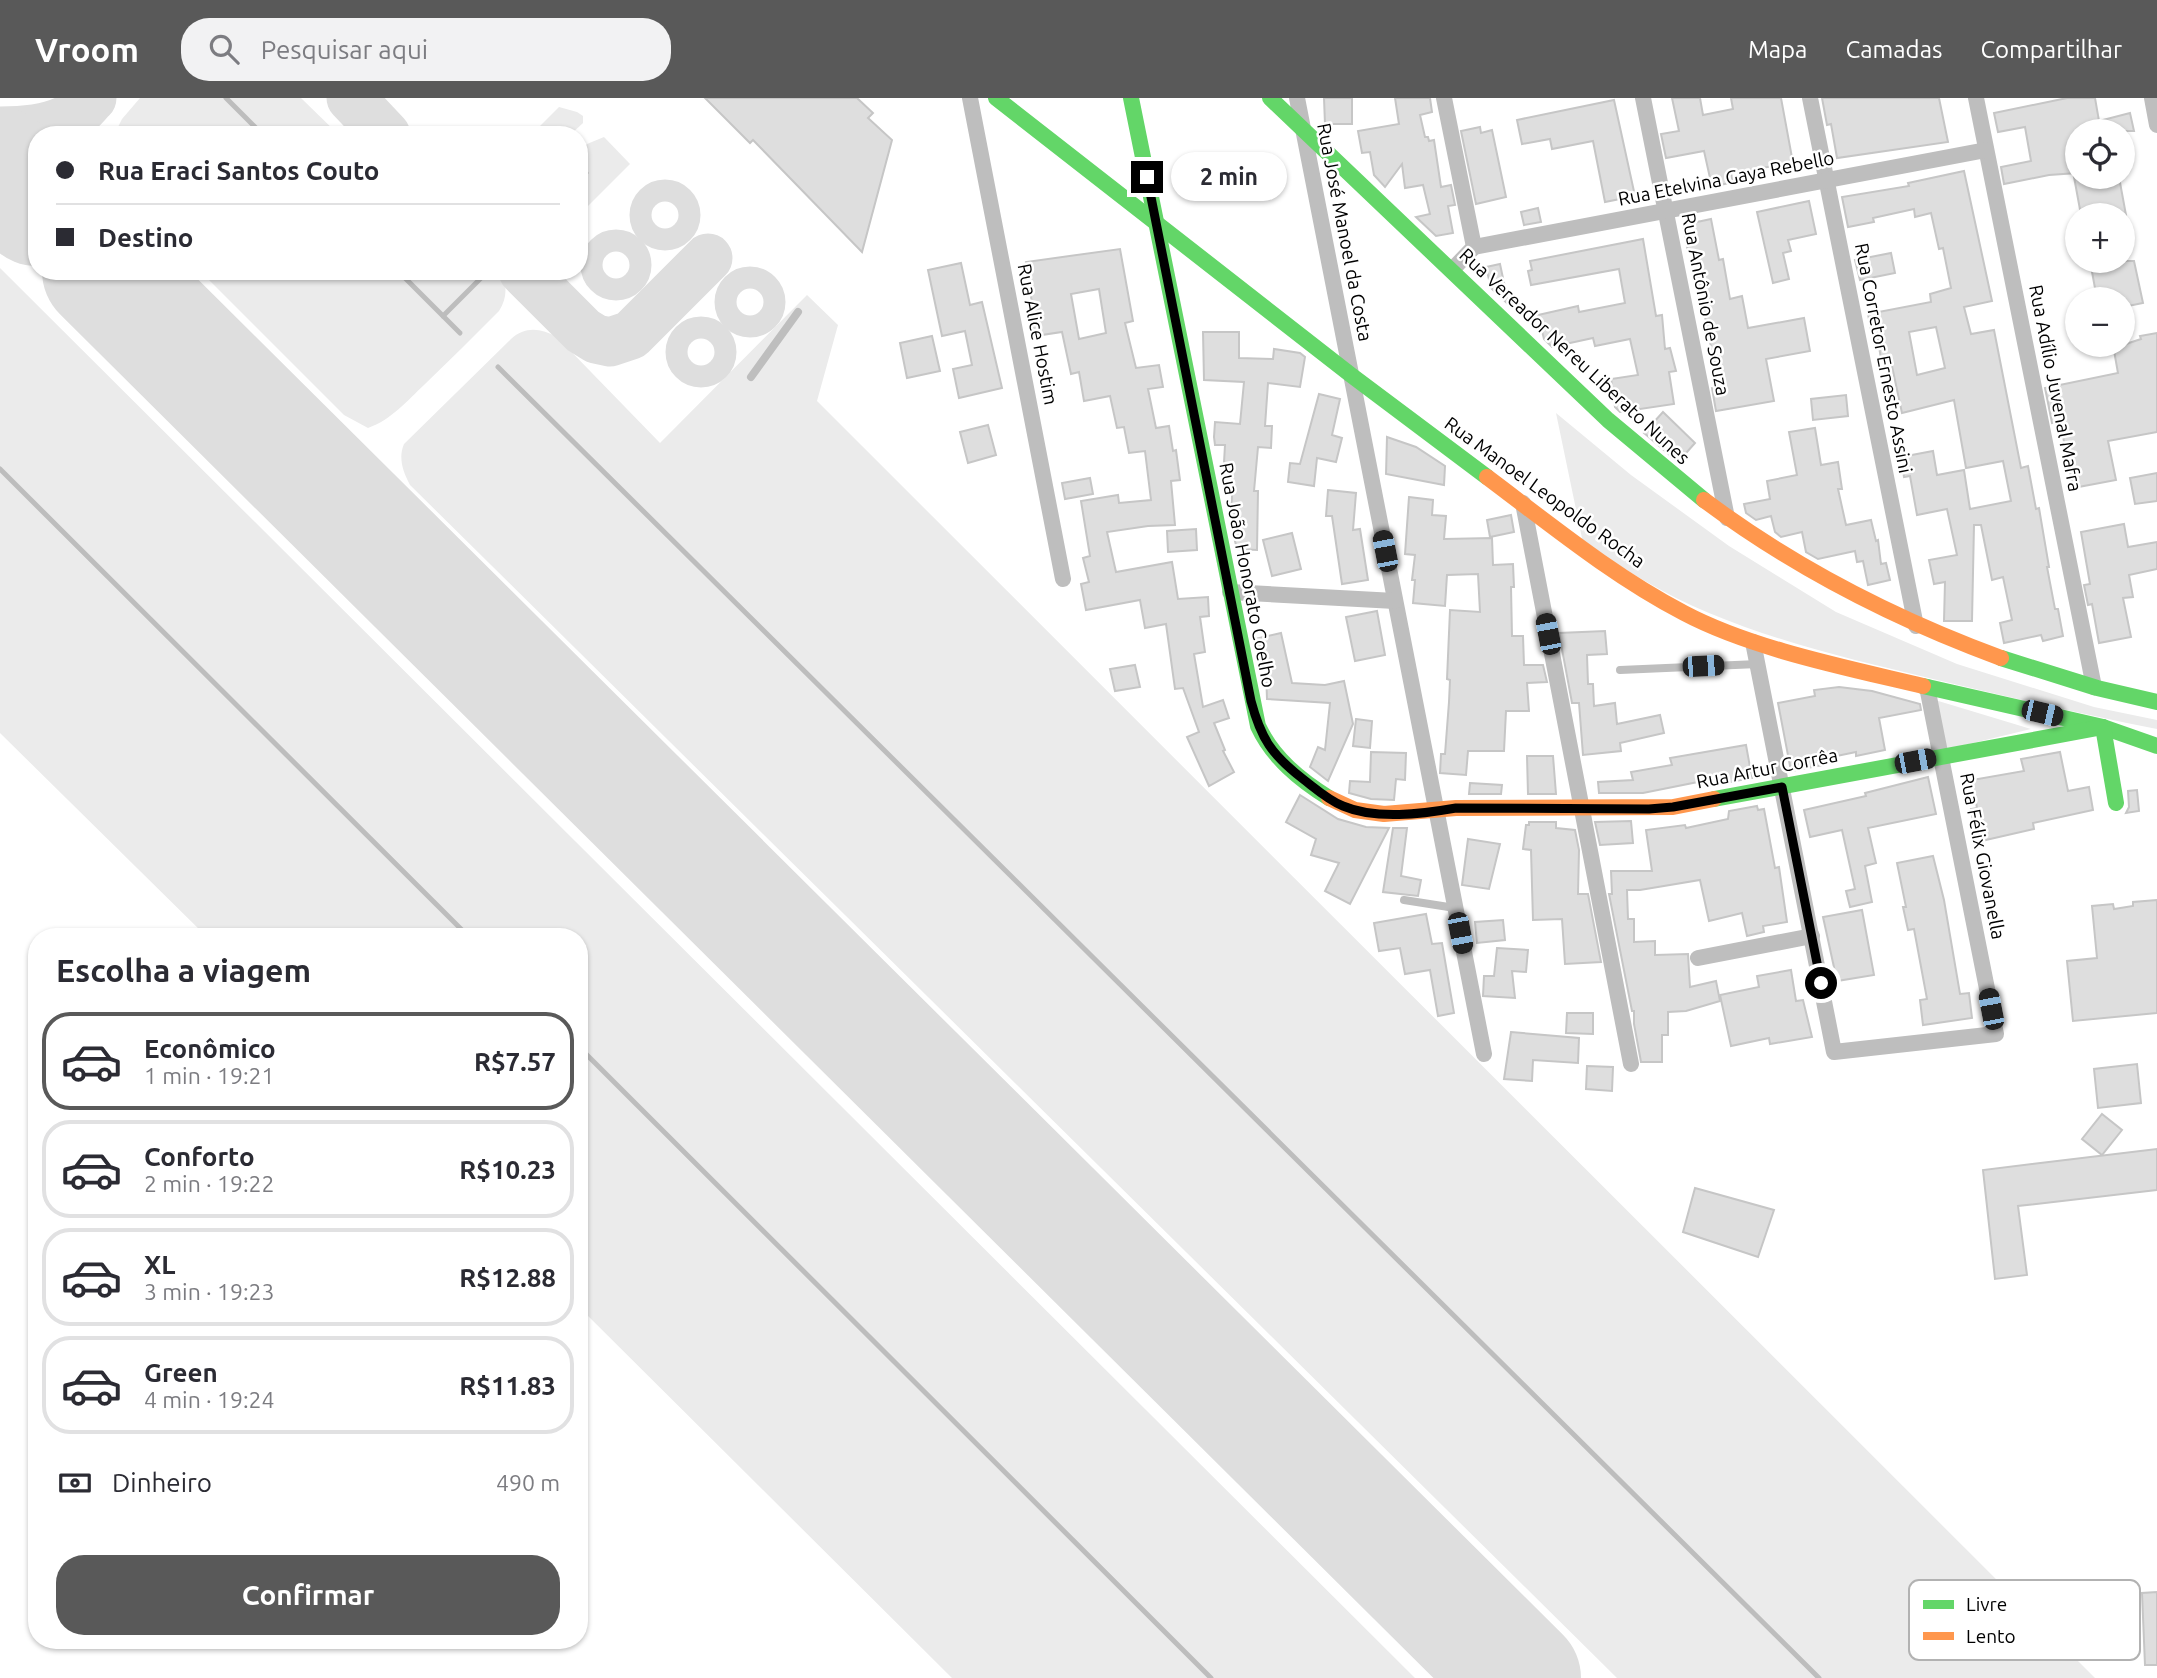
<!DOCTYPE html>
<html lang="pt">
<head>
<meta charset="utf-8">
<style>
  :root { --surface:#fff; --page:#f2f2f3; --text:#2b2b33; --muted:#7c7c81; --line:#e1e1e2; --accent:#595959 }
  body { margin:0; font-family:Ubuntu,sans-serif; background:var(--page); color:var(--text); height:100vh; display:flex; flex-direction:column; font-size:26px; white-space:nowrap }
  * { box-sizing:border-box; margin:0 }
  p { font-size:23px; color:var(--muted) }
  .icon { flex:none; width:38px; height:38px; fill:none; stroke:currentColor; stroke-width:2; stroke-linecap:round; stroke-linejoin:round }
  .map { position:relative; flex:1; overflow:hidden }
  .details { position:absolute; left:28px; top:830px; width:560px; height:721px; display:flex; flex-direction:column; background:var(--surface); border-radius:28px; box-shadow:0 2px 5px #0004 }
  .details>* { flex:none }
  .hud { position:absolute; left:28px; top:28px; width:560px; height:154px; border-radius:28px; box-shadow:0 2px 5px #0004; display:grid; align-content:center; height:154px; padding:0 28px; background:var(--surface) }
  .fabs { position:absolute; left:2065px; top:21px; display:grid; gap:14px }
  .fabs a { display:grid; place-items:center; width:70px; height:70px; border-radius:50%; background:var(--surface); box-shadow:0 2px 5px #0004; font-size:35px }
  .end { position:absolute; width:32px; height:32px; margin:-16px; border:9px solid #000; background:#fff; box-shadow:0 0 0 4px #fff }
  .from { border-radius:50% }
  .bubble { position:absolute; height:49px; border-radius:24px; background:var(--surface); box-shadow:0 2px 5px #0004; font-size:23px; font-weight:700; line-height:49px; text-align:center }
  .car { position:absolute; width:21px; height:42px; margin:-21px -10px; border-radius:9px; box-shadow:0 0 5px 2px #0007; background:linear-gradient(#222 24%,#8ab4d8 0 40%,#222 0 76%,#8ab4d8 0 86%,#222 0) }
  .hud b { display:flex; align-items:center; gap:24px; height:66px; font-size:26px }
  .hud b+b { border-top:2px solid var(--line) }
  .hud i { width:18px; height:18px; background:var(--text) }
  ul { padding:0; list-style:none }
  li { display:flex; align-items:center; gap:21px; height:98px; margin:0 14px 10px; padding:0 14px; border:4px solid var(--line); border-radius:28px }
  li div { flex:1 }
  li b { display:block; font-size:26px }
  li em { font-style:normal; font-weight:700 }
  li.current { border-color:var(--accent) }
  li>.icon { width:63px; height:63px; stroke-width:1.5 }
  h2 { padding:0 28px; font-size:32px; line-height:84px }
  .pay { display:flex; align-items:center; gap:18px; height:77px; padding:0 28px; font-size:26px }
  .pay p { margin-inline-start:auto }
  .action { display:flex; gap:14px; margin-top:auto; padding:14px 28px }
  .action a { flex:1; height:80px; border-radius:28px; background:var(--accent); color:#fff; font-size:28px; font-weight:700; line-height:80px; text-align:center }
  header { display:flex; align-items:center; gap:42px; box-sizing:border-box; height:98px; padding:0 35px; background:var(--accent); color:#fff }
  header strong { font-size:33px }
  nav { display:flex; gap:38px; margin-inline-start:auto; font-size:24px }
  .search { width:490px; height:63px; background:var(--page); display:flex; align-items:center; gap:18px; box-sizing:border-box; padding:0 24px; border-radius:28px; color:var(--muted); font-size:26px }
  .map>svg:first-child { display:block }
</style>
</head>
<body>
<header>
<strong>Vroom</strong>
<div class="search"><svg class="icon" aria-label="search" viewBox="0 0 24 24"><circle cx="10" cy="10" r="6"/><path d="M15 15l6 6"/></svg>Pesquisar aqui</div>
<nav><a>Mapa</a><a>Camadas</a><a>Compartilhar</a></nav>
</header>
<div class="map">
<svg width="2157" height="1580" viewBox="0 0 2157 1580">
  <rect width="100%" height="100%" fill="#fff"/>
  <g fill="#ebebeb">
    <polygon points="140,0 301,0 339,37 114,37 122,21"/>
    <polygon points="559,9 577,14 583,18 583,25 570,37 531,37"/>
    <polygon points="604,39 630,66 579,117 579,55 587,46"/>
    <polygon points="0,170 1415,1580 952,1580 579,1209 579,838 206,838 0,635"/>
    <path d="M 200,173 L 500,173 C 508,187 507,200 499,213 C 474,238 449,263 424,287 C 407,303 391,322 368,330 L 344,317 Z"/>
    <path d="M 807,197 L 838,227 L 817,303 L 2095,1580 L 1617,1580 L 410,387 C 403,374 398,360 404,346 L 511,241 C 525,228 541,230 557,239 L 660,345 Z"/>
    <path d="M 1556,315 L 1631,377 L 1729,448 L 1836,514 L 1957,566 L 2094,609 L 2157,622 L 2157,631 C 2082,616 2008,599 1933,581 C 1857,563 1781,545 1709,515 C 1664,497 1624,470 1583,445 Z"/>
    <polygon points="1935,602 2031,631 1944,652"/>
  </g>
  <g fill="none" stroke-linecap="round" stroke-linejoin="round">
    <g stroke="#bdbdbd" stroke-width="5">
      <polyline points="226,0 263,37"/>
      <polyline points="579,81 586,75"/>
      <polyline points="398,173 460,235"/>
      <polyline points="443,218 487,174"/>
      <polyline points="498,269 1819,1580"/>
      <polyline points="0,371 468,838"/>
      <polyline points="579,949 1211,1580"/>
    </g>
    <g stroke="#dedede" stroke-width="49">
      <polyline points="351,0 386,37"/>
      <path d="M 0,33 C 24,33 56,30 76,16 C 82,12 87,5 92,0"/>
      <circle cx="665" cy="117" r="11"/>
      <circle cx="616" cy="167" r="11"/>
      <polyline points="107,173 206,271"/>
      <polyline points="523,173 583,233 596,241 610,244 631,237 708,160"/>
      <circle cx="750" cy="204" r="11"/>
      <circle cx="701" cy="254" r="11"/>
    </g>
    <g stroke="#dedede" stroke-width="122">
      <polyline points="0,71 37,107"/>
      <polyline points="103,173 1520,1580"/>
    </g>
  </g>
  <g fill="#dedede" stroke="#c6c6c6" stroke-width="2" fill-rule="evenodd">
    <polygon points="705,0 857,0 873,15 868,20 892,42 862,154 753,42 750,45"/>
    <polygon points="1324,0 1352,0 1352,26 1325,26"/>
    <polygon points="1395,0 1430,0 1432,14 1420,17 1425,39 1428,39 1429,43 1434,42 1441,89 1451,87 1455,107 1448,108 1453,135 1436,138 1416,119 1430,116 1423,87 1405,90 1402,66 1385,89 1374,77 1370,54 1362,55 1358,33 1399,26"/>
    <polygon points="1672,0 1700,0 1703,17 1733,11 1731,0 1781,0 1793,65 1731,75 1733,84 1712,89 1704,53 1666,60 1661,36 1679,33"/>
    <polygon points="1822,0 1939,0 1948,44 1837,60 1831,26 1827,27"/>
    <polygon points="2067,0 2095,0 2099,23 2130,15 2134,33 2077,33 2077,75 2049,77 2004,86 2001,69 2031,63 2025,29 1998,34 1994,15"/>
    <polygon points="1614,2 1635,98 1605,104 1593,43 1552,51 1550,41 1522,46 1517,22"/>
    <polygon points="1480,29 1481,35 1492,32 1506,99 1476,106 1461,33"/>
    <path d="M 1964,73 L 1992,203 L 1964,209 L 1971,236 L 1994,232 L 2021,370 L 2028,368 L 2036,411 L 2039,410 L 2049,469 L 2047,469 L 2055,511 L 2058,511 L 2063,538 L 2043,543 L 2041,537 L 2004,545 L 2000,525 L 2012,522 L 2003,479 L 1992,482 L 1981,427 L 1974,427 L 1972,523 L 1944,523 L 1945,484 L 1934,486 L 1929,462 L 1957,457 L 1947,411 L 1917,417 L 1910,378 L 1904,379 L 1901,359 L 1933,353 L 1937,377 L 1964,372 L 1970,411 L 2011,403 L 2003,363 L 1966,370 L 1954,302 L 1902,315 L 1890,259 L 1881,261 L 1877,236 L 1872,237 L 1868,216 L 1931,204 L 1930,196 L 1951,190 L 1943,150 L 1939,151 L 1931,115 L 1915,119 L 1914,111 L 1873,120 L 1874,124 L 1848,129 L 1842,99 L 1909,88 L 1908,85 ZM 1936,229 L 1945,270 L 1917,277 L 1909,234 Z"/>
    <polygon points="2074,79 2119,79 2126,117 2081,117"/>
    <polygon points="1809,103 1816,136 1788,142 1791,153 1783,155 1789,181 1773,185 1757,114"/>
    <polygon points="1538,110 1541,124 1524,127 1521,114"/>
    <polygon points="1711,121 1719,162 1723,161 1730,201 1742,198 1748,230 1804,220 1810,253 1766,261 1774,303 1716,313 1712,290 1719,289 1692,153 1688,154 1683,127"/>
    <polygon points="1643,141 1656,218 1662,217 1665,251 1670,250 1676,273 1669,274 1674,306 1620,314 1615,309 1611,281 1638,277 1630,241 1595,248 1593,240 1552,249 1544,241 1538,217 1578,208 1579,214 1625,205 1619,171 1531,187 1528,173 1532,172 1530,163"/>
    <path d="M 1120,151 L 1133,223 L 1125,225 L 1136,270 L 1159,267 L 1163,289 L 1148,291 L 1156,330 L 1169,328 L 1173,353 L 1176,352 L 1180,382 L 1171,383 L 1175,427 L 1148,428 L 1107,434 L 1116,474 L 1172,464 L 1178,501 L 1208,499 L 1209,518 L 1200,519 L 1205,554 L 1194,556 L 1203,609 L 1223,602 L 1229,620 L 1214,625 L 1225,652 L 1223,653 L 1234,674 L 1209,688 L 1187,639 L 1199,634 L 1183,590 L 1175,591 L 1166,526 L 1145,530 L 1140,502 L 1086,512 L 1081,486 L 1089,484 L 1083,460 L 1090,458 L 1081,403 L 1118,397 L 1119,405 L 1151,402 L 1145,353 L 1129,355 L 1124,329 L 1117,330 L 1110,298 L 1084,303 L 1079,274 L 1071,276 L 1062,234 L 1035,238 L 1030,212 L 1033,212 L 1026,164 ZM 1099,191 L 1106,235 L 1079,241 L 1071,196 Z"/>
    <polygon points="1891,155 1895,175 1860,182 1855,162"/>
    <polygon points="2090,163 2134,163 2143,205 2123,209 2123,201 2097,201"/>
    <polygon points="961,165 970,207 982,204 1002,290 959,300 953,271 972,267 965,233 942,238 928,172"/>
    <polygon points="1500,166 1504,185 1509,207 1491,190 1486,169"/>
    <polygon points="1203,234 1239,234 1239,260 1273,261 1274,251 1300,255 1305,259 1300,289 1268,285 1265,328 1272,328 1271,350 1258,349 1254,393 1258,393 1257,452 1237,451 1233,435 1234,415 1231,415 1233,383 1223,382 1225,347 1215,347 1214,339 1215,324 1240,326 1244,284 1204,282"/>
    <polygon points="2157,235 2157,334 2108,343 2116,382 2073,390 2060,323 2052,325 2045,290 2118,275 2113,247 2123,247 2141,241 2140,238"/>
    <polygon points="932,238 940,273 907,280 900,245"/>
    <polygon points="1319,296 1340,301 1332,337 1342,340 1336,364 1317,360 1314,388 1288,384 1290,365 1300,366"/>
    <polygon points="1846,297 1848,318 1813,322 1811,301"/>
    <polygon points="1663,314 1695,345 1678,364 1644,335"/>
    <polygon points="988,327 996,357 968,365 960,334"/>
    <polygon points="1815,330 1821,367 1838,364 1842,391 1838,391 1846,427 1871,422 1876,443 1878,442 1881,466 1886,465 1890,482 1868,487 1863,463 1857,464 1855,453 1818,461 1806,454 1802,434 1781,439 1775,434 1771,418 1756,422 1746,415 1744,406 1770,401 1767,383 1797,377 1789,334"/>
    <polygon points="1387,339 1416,349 1445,368 1444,387 1386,376"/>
    <polygon points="2157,375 2157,403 2135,406 2130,380"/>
    <polygon points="1090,380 1093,396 1065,401 1062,385"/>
    <polygon points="1328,392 1356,395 1353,432 1360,431 1368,482 1342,486 1332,418 1326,418"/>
    <polygon points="1409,399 1433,402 1432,417 1446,418 1444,441 1492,440 1493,467 1513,466 1514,489 1511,489 1512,538 1523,538 1524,567 1543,567 1547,584 1527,585 1529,613 1506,613 1504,653 1468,653 1466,677 1440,675 1441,656 1445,656 1449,604 1450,582 1447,581 1450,512 1480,514 1478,476 1447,477 1445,508 1413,505 1415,482 1412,482 1415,457 1405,456"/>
    <polygon points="1511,417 1514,434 1490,439 1487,422"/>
    <polygon points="2124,426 2128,449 2157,444 2157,471 2129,477 2133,499 2123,500 2131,539 2099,545 2092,506 2088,507 2084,487 2090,486 2081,434"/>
    <polygon points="1196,431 1197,452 1168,454 1167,433"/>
    <polygon points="1292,435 1301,471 1272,478 1263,442"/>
    <polygon points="1377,513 1385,557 1355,563 1346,519"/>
    <polygon points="1605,533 1607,556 1587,557 1588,586 1593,586 1594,608 1615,605 1617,626 1660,617 1664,635 1620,645 1621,653 1583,657 1579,605 1572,605 1559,535"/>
    <polygon points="1281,535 1292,585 1325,587 1344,583 1353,626 1328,683 1310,669 1318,649 1325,652 1330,605 1267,601 1266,573 1261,574 1255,541"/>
    <polygon points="1135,567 1140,589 1115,593 1110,571"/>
    <polygon points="1839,589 1872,593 1920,606 1921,612 1879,620 1885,652 1856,658 1856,654 1822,661 1823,667 1791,673 1778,605 1815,598 1814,592"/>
    <polygon points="1356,621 1372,623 1370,650 1353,648"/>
    <polygon points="1746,647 1752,680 1724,685 1723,679 1643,695 1599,695 1598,684 1633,682 1631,674 1672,667 1670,660"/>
    <polygon points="1371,654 1406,655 1405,682 1396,681 1394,702 1371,701 1349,695 1350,683 1370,684"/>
    <polygon points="2060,654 2068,693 2089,689 2093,712 2033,725 2034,731 1977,744 1971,711 1977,710 1972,682 2024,673 2021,661"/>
    <polygon points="1527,658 1553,658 1556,696 1528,696"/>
    <polygon points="1928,679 1936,716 1868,730 1876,765 1865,768 1872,804 1850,809 1846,793 1855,791 1842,732 1810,739 1804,712 1866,698 1865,695"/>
    <polygon points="1470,685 1502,687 1501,696 1469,696"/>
    <polygon points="2137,692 2139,713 2126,715 2129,709 2128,693"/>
    <polygon points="1300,697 1338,721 1366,729 1389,730 1350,806 1325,793 1339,765 1311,757 1316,741 1286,724"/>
    <polygon points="1757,708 1758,712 1764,711 1775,770 1779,769 1787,824 1763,828 1764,834 1747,838 1742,815 1709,823 1700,782 1640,792 1627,792 1628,821 1634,821 1634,844 1655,843 1655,857 1688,856 1690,889 1716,883 1720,903 1686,913 1668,914 1668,937 1662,937 1662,964 1641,964 1634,926 1634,913 1632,913 1609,796 1612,796 1611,773 1652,773 1646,732 1685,727 1686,730 1728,721 1729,713"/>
    <polygon points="1631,723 1633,745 1600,747 1595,724"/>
    <polygon points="1529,724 1556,724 1556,730 1575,732 1579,752 1578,796 1588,796 1601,864 1565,866 1562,821 1533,822 1531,752 1523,751 1526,727 1529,727"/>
    <polygon points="1393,730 1407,730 1401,778 1421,782 1418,798 1383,794"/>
    <polygon points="1468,741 1500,746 1489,791 1462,787"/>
    <polygon points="1933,758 1944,802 1960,896 1969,895 1972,920 1923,927 1920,902 1927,901 1914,831 1908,832 1903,809 1906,809 1897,765"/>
    <polygon points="2157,802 2157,915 2073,923 2067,863 2097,860 2092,808 2113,806 2114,811 2133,808 2133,804"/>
    <polygon points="1862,812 1874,877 1837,883 1823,819"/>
    <polygon points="1426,816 1432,846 1442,845 1454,915 1438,918 1430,872 1405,876 1400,850 1379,853 1374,825"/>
    <polygon points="1503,822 1505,842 1477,845 1475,824"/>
    <polygon points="1497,850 1528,852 1526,874 1512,873 1515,900 1483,898 1484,878 1494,878"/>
    <polygon points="1791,872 1796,903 1803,902 1812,939 1770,946 1769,940 1731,948 1720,897 1759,889 1757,878"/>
    <polygon points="1567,915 1593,915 1593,936 1566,935"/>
    <polygon points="1511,934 1579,940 1578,965 1533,962 1532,983 1504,981"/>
    <polygon points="2137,966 2141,1005 2098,1010 2094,971"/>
    <polygon points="1587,968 1613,969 1612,993 1586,991"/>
    <polygon points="2102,1016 2122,1032 2102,1057 2082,1041"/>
    <polygon points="2157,1051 2157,1092 2018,1108 2027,1177 1995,1181 1983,1072"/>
    <polygon points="1695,1090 1774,1112 1758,1159 1683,1134"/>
    <polygon points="2157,1494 2157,1567 2145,1567 2142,1495"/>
  </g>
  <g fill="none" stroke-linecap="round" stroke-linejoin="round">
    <g stroke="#bebebe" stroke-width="8">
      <polyline points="751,279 798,214"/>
      <polyline points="1620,572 1758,566"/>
      <polyline points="1404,802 1455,810"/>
    </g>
    <g stroke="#bebebe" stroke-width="16">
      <polyline points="970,0 1063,481"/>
      <polyline points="1297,0 1484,956"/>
      <polyline points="1444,0 1474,149 1452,172"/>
      <polyline points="1643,0 1727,420"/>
      <polyline points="1810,0 1916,528"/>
      <polyline points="1976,0 2094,589"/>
      <polyline points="2152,0 2157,27"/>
      <polyline points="1474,149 1986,52"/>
      <polyline points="1523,405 1631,966"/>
      <polyline points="1230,494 1395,503"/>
      <polyline points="1753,544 1834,954 1996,936 1927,589"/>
      <polyline points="1698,860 1812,838"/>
    </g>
    <g stroke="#63d668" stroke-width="16">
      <polyline points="996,0 1351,277 1487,379"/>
      <path d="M 1131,0 L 1258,628 C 1273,660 1300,682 1329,700"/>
      <polyline points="1270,0 1608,322 1704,402"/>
      <polyline points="2001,560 2097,590 2157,604"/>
      <polyline points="1923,588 2103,629 2157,648"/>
      <polyline points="1714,701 2103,629 2116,705"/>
    </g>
    <g stroke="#ff974d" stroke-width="16">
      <path d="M 1487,379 C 1551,427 1613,478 1684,515 C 1752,551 1848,570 1923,588"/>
      <path d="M 1704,402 C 1795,470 1895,521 2001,560"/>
      <polyline points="1329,700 1355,712 1384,716 1456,710 1673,709 1714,701"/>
    </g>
  </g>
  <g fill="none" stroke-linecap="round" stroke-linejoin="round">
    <path stroke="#000" stroke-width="9" d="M 1147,79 L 1251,603 C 1261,641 1272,657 1303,681 C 1316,691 1328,702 1343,708 C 1376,722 1422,716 1456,710 L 1649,711 L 1673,709 L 1782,689 L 1821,885"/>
  </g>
  <g text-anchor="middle" stroke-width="5" stroke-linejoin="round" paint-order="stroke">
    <g font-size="19" fill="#000" stroke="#fff">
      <text transform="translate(1726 80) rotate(-11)" y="7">Rua Etelvina Gaya Rebello</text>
      <text transform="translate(1345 134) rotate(79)" y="7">Rua José Manoel da Costa</text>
      <text transform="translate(1706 206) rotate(79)" y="7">Rua Antônio de Souza</text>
      <text transform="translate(1038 236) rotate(79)" y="7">Rua Alice Hostim</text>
      <text transform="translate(1575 258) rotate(43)" y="7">Rua Vereador Nereu Liberato Nunes</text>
      <text transform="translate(1884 260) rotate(79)" y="7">Rua Corretor Ernesto Assini</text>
      <text transform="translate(2056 290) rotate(79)" y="7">Rua Adílio Juvenal Mafra</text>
      <text transform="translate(1545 394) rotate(36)" y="7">Rua Manoel Leopoldo Rocha</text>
      <text transform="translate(1248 477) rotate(79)" y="7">Rua João Honorato Coelho</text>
      <text transform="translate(1767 670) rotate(-11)" y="7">Rua Artur Corrêa</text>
      <text transform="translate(1983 758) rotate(79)" y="7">Rua Félix Giovanella</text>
    </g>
  </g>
  <rect x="1909" y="1482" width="231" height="80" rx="10" fill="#fff" stroke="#b2b2b2" stroke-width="2"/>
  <rect x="1923" y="1502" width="31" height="9" fill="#63d668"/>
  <rect x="1923" y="1534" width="31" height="8" fill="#ff974d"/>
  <g font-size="19" fill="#000">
    <text x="1966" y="1513">Livre</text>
    <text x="1966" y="1545">Lento</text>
  </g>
</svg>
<div class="fabs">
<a><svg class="icon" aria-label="locate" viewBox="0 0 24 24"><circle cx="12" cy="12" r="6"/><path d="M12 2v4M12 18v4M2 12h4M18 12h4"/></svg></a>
<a>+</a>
<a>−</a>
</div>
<i class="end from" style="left:1821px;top:885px"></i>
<i class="end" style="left:1147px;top:79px"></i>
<div class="bubble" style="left:1171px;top:54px;width:116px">2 min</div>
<i class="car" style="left:1385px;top:453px;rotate:349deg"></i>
<i class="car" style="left:1548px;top:536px;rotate:349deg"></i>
<i class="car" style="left:1703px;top:568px;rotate:87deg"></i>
<i class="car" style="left:2042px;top:615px;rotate:103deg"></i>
<i class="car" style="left:1915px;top:663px;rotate:79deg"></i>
<i class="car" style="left:1460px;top:835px;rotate:169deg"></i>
<i class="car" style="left:1991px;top:911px;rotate:349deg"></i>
<div class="hud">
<b><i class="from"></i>Rua Eraci Santos Couto</b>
<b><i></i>Destino</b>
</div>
<section class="details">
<h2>Escolha a viagem</h2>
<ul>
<li class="current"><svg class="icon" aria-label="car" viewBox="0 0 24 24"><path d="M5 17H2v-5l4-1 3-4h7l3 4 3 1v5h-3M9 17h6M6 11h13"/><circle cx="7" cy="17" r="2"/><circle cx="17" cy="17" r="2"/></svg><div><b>Econômico</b><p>1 min · 19:21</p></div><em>R$7.57</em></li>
<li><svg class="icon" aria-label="car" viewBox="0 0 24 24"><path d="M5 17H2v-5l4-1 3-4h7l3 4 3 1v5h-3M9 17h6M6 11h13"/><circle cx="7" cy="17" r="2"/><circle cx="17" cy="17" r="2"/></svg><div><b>Conforto</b><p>2 min · 19:22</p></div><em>R$10.23</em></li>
<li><svg class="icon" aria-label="car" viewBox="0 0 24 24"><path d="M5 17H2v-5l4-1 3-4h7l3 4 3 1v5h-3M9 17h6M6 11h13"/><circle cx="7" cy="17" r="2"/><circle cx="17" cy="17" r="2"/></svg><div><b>XL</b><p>3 min · 19:23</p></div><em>R$12.88</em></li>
<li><svg class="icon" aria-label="car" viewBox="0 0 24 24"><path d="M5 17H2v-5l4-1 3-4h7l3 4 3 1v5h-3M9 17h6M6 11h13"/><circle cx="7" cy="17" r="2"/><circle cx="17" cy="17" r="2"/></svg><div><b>Green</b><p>4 min · 19:24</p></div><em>R$11.83</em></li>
</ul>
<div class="pay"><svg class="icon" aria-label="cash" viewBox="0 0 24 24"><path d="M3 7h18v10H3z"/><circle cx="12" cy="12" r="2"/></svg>Dinheiro<p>490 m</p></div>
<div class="action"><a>Confirmar</a></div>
</section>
</div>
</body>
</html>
